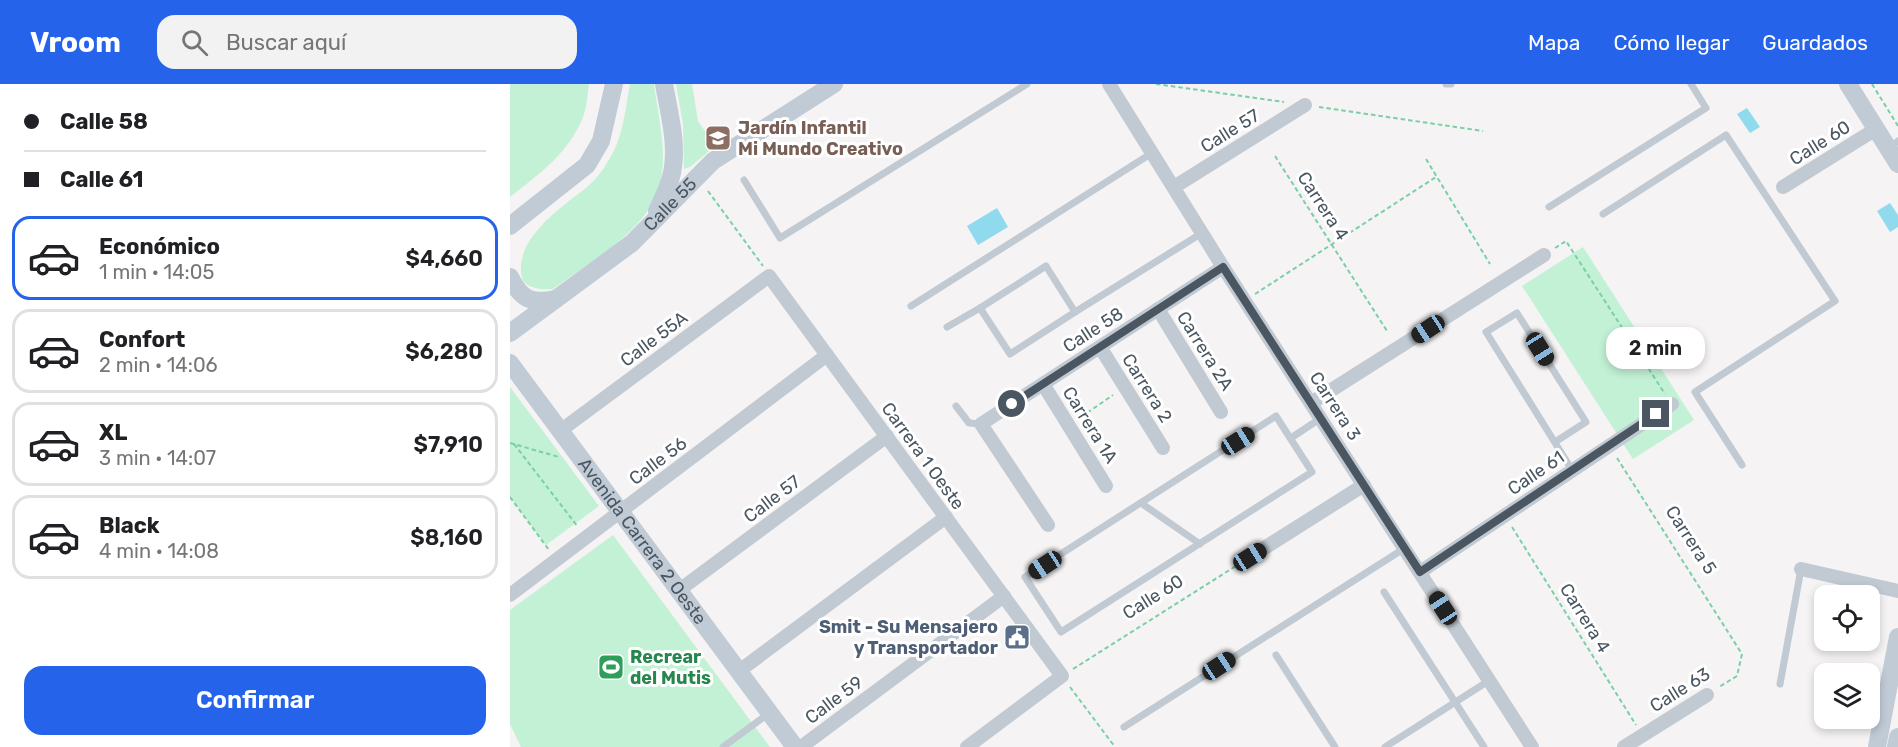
<!DOCTYPE html>
<html lang="es">
<head>
<meta charset="utf-8">
<style>
  :root { --surface:#fff; --page:#f2f2f2; --text:#202124; --muted:#757577; --line:#e0e0e0; --accent:#2563eb }
  body { margin:0; font-family:Rubik,sans-serif; background:var(--page); color:var(--text); height:100vh; display:flex; flex-direction:column; font-size:22px; white-space:nowrap }
  * { box-sizing:border-box; margin:0 }
  p { font-size:20px; color:var(--muted) }
  .icon { flex:none; width:33px; height:33px; fill:none; stroke:currentColor; stroke-width:2; stroke-linecap:round; stroke-linejoin:round }
  .map { position:relative; flex:1; overflow:hidden }
  .sheet { display:flex; flex-direction:column; background:var(--surface); width:510px }
  .sheet>* { flex:none }
  .banner { display:grid; align-content:center; height:132px; padding:0 24px; background:var(--surface) }
  .buttons { position:absolute; left:1304px; top:501px; display:grid; gap:12px }
  .buttons a { display:grid; place-items:center; width:66px; height:66px; border-radius:12px; background:var(--surface); box-shadow:0 3px 9px #0003; font-size:30px }
  .end { position:absolute; width:27px; height:27px; margin:-14px; border:8px solid #4a5661; background:#fff; box-shadow:0 0 0 3px #fff }
  .from { border-radius:50% }
  .bubble { position:absolute; height:42px; border-radius:18px; background:var(--surface); box-shadow:0 3px 9px #0003; font-size:20px; font-weight:600; line-height:42px; text-align:center }
  .car { position:absolute; width:18px; height:36px; margin:-18px -9px; border-radius:8px; box-shadow:0 0 4px 2px #0007; background:linear-gradient(#222 24%,#8ab4d8 0 40%,#222 0 76%,#8ab4d8 0 86%,#222 0) }
  .banner b { display:flex; align-items:center; gap:21px; height:57px; font-size:22px }
  .banner b+b { border-top:2px solid var(--line) }
  .banner i { width:15px; height:15px; background:var(--text) }
  ul { padding:0; list-style:none }
  li { display:flex; align-items:center; gap:18px; height:84px; margin:0 12px 9px; padding:0 12px; border:3px solid var(--line); border-radius:18px }
  li div { flex:1 }
  li b { display:block; font-size:22px }
  li em { font-style:normal; font-weight:600 }
  li.current { border-color:var(--accent) }
  li>.icon { width:54px; height:54px; stroke-width:1.5 }
  .button { display:flex; gap:12px; margin-top:auto; padding:12px 24px }
  .button a { flex:1; height:69px; border-radius:18px; background:var(--accent); color:#fff; font-size:24px; font-weight:600; line-height:69px; text-align:center }
  header { display:flex; align-items:center; gap:36px; box-sizing:border-box; height:84px; padding:0 30px; background:var(--accent); color:#fff }
  header strong { font-size:28px }
  nav { display:flex; gap:33px; margin-inline-start:auto; font-size:21px }
  .search { width:420px; height:54px; background:var(--page); display:flex; align-items:center; gap:15px; box-sizing:border-box; padding:0 21px; border-radius:18px; color:var(--muted); font-size:22px }
  main { display:flex; flex:1; min-height:0 }
  .map>svg:first-child { display:block }
</style>
</head>
<body>
<header>
<strong>Vroom</strong>
<div class="search"><svg class="icon" aria-label="search" viewBox="0 0 24 24"><circle cx="10" cy="10" r="6"/><path d="M15 15l6 6"/></svg>Buscar aquí</div>
<nav><a>Mapa</a><a>Cómo llegar</a><a>Guardados</a></nav>
</header>
<main>
<section class="sheet">
<div class="banner">
<b><i class="from"></i>Calle 58</b>
<b><i></i>Calle 61</b>
</div>
<ul>
<li class="current"><svg class="icon" aria-label="car" viewBox="0 0 24 24"><path d="M5 17H2v-5l4-1 3-4h7l3 4 3 1v5h-3M9 17h6M6 11h13"/><circle cx="7" cy="17" r="2"/><circle cx="17" cy="17" r="2"/></svg><div><b>Económico</b><p>1 min · 14:05</p></div><em>$4,660</em></li>
<li><svg class="icon" aria-label="car" viewBox="0 0 24 24"><path d="M5 17H2v-5l4-1 3-4h7l3 4 3 1v5h-3M9 17h6M6 11h13"/><circle cx="7" cy="17" r="2"/><circle cx="17" cy="17" r="2"/></svg><div><b>Confort</b><p>2 min · 14:06</p></div><em>$6,280</em></li>
<li><svg class="icon" aria-label="car" viewBox="0 0 24 24"><path d="M5 17H2v-5l4-1 3-4h7l3 4 3 1v5h-3M9 17h6M6 11h13"/><circle cx="7" cy="17" r="2"/><circle cx="17" cy="17" r="2"/></svg><div><b>XL</b><p>3 min · 14:07</p></div><em>$7,910</em></li>
<li><svg class="icon" aria-label="car" viewBox="0 0 24 24"><path d="M5 17H2v-5l4-1 3-4h7l3 4 3 1v5h-3M9 17h6M6 11h13"/><circle cx="7" cy="17" r="2"/><circle cx="17" cy="17" r="2"/></svg><div><b>Black</b><p>4 min · 14:08</p></div><em>$8,160</em></li>
</ul>
<div class="button"><a>Confirmar</a></div>
</section>
<div class="map">
<svg width="1388" height="663" viewBox="0 0 1388 663">
  <rect width="100%" height="100%" fill="#f5f3f3"/>
  <g fill="#c3f1d5">
    <path d="M 0,0 L 79,0 C 77,11 77,23 73,33 C 58,70 30,89 0,113 Z"/>
    <path d="M 120,0 L 144,0 C 148,31 157,65 151,96 C 143,144 79,178 43,205 C 33,206 20,205 13,197 C 0,157 52,123 76,104 C 84,97 92,88 97,79 C 113,56 115,27 120,0 Z"/>
    <polygon points="166,0 182,0 188,37 205,62 180,83 174,85 173,40"/>
    <polygon points="1073,163 1184,336 1123,375 1012,202"/>
    <polygon points="0,303 89,422 36,461 0,413"/>
    <polygon points="103,451 260,663 11,663 0,640 0,526"/>
  </g>
  <g fill="#90daee">
    <polygon points="1237,24 1250,43 1240,49 1227,30"/>
    <polygon points="1380,119 1388,131 1388,143 1380,148 1367,127"/>
    <polygon points="487,124 498,143 468,161 457,142"/>
  </g>
  <g fill="none" stroke-linecap="round" stroke-linejoin="round">
    <g stroke="#7ad0a6" stroke-width="2" stroke-dasharray="4.5 3" stroke-linecap="butt">
      <polyline points="646,0 774,18"/>
      <polyline points="1362,0 1388,42"/>
      <polyline points="809,23 973,47"/>
      <polyline points="765,72 877,247"/>
      <polyline points="916,75 980,180"/>
      <polyline points="198,107 253,182"/>
      <polyline points="1045,164 1056,157 1155,310"/>
      <polyline points="745,210 926,93"/>
      <polyline points="571,333 603,311"/>
      <polyline points="0,359 49,373"/>
      <polyline points="4,360 68,443"/>
      <polyline points="1107,374 1232,570 1227,592 1209,603"/>
      <polyline points="0,413 39,466"/>
      <polyline points="1002,443 1126,641"/>
      <polyline points="563,585 729,480"/>
      <polyline points="560,603 605,663"/>
    </g>
    <g stroke="#c1cad2" stroke-width="7">
      <polyline points="936,0 941,0"/>
      <polyline points="1387,58 1388,57"/>
      <polyline points="234,96 270,154 517,0"/>
      <polyline points="1039,123 1196,24 1181,0"/>
      <polyline points="1093,130 1216,51 1325,217 1185,308 1232,381"/>
      <polygon points="536,182 565,228 500,270 470,224"/>
      <polyline points="401,222 642,69"/>
      <polyline points="565,228 692,149"/>
      <polyline points="437,243 470,224"/>
      <polyline points="446,322 459,339 471,340"/>
      <polygon points="766,332 802,388 551,548 515,493"/>
      <polyline points="781,354 811,334"/>
      <polyline points="1045,358 1076,338 1007,229 976,248 1062,386"/>
      <polyline points="631,419 690,460"/>
      <polyline points="874,508 974,663"/>
      <polyline points="766,571 825,663"/>
      <polyline points="1270,600 1291,485"/>
      <polyline points="614,643 895,464"/>
      <polyline points="213,663 258,630"/>
      <polyline points="875,663 980,596"/>
    </g>
    <g stroke="#c1cad2" stroke-width="14">
      <polyline points="599,0 713,183 1022,663"/>
      <polyline points="664,103 795,21"/>
      <polyline points="1273,103 1366,45"/>
      <polyline points="648,225 711,328"/>
      <polyline points="590,263 653,364"/>
      <polyline points="533,300 596,402"/>
      <polyline points="801,319 1034,171"/>
      <polyline points="50,347 259,192 552,592 457,663"/>
      <polyline points="538,441 471,340 713,183"/>
      <polyline points="740,473 854,401"/>
      <polyline points="1291,485 1388,507"/>
      <polyline points="910,488 1162,320"/>
      <polyline points="168,507 377,352"/>
      <polyline points="0,511 317,271"/>
      <polyline points="229,587 436,433"/>
      <polyline points="291,663 494,512"/>
      <polyline points="1114,663 1197,611"/>
    </g>
    <g stroke="#c1cbd6" stroke-width="18">
      <polyline points="1338,0 1388,80"/>
      <path d="M 147,127 C 152,116 158,105 161,93 C 169,63 159,29 154,0"/>
      <polyline points="0,142 77,81 91,57 104,0"/>
      <path d="M 0,193 C 11,216 22,220 46,215"/>
      <path id="s1" d="M 0,249 L 122,159 L 203,77 L 324,0"/>
      <path id="s2" d="M 0,279 L 285,663"/>
      <polyline points="1367,663 1388,553"/>
      <polyline points="1386,663 1388,653"/>
    </g>
  </g>
  <g fill="none" stroke-linecap="round" stroke-linejoin="round">
    <polyline stroke="#4a5661" stroke-width="8" points="502,320 713,183 910,488 1146,330"/>
  </g>
  <defs>
    <symbol id="school-square" viewBox="-11 -11 22 22"><rect x="-9" y="-9" width="18" height="18" rx="4" fill="#8d6e63" stroke="#fff"/><path d="M0-5L7-2L0 1L-7-2ZM-4 1L0 2.5L4 1V4Q0 6-4 4Z" fill="#fff"/></symbol>
    <symbol id="civic-square" viewBox="-11 -11 22 22"><rect x="-9" y="-9" width="18" height="18" rx="4" fill="#5c6f8a" stroke="#fff"/><path d="M-.6-6.5H3V-4.5H.6V-3L4-1V1h2V6H-6V1h2V-1L-.6-3ZM-1.2 2.5V6h2.4V2.5Z" fill="#fff"/></symbol>
    <symbol id="stadium-square" viewBox="-11 -11 22 22"><rect x="-9" y="-9" width="18" height="18" rx="4" fill="#2e9e5b" stroke="#fff"/><path d="M0-5a6.5 5 0 1 0 0 10a6.5 5 0 1 0 0-10ZM-3.5-1.8h7v3.6h-7Z" fill="#fff"/></symbol>
  </defs>
  <g fill-rule="evenodd">
    <use href="#school-square" x="193" y="39" width="30" height="30"/>
    <use href="#civic-square" x="492" y="538" width="30" height="30"/>
    <use href="#stadium-square" x="86" y="568" width="30" height="30"/>
  </g>
  <g text-anchor="middle" stroke-width="6" stroke-linejoin="round" paint-order="stroke">
    <g font-size="18" font-weight="bold" fill="#785e54" stroke="#fff" text-anchor="start">
      <text x="228" y="50">Jardín Infantil<tspan x="228" dy="21">Mi Mundo Creativo</tspan></text>
    </g>
    <g font-size="18" fill="#4a5661" stroke="#fff">
      <text transform="translate(720 47) rotate(-32)" y="6">Calle 57</text>
      <text transform="translate(1310 59) rotate(-32)" y="6">Calle 60</text>
      <text dy="6" stroke="none"><textPath href="#s1" startOffset="206">Calle 55</textPath></text>
      <text transform="translate(813 122) rotate(57)" y="6">Carrera 4</text>
      <text transform="translate(583 246) rotate(-33)" y="6">Calle 58</text>
      <text transform="translate(144 255) rotate(-37)" y="6">Calle 55A</text>
      <text transform="translate(695 267) rotate(58)" y="6">Carrera 2A</text>
      <text transform="translate(637 304) rotate(58)" y="6">Carrera 2</text>
      <text transform="translate(825 322) rotate(57)" y="6">Carrera 3</text>
      <text transform="translate(580 341) rotate(58)" y="6">Carrera 1A</text>
      <text transform="translate(413 372) rotate(54)" y="6">Carrera 1 Oeste</text>
      <text transform="translate(148 377) rotate(-37)" y="6">Calle 56</text>
      <text transform="translate(1026 389) rotate(-34)" y="6">Calle 61</text>
      <text transform="translate(262 415) rotate(-37)" y="6">Calle 57</text>
      <text transform="translate(1181 456) rotate(57)" y="6">Carrera 5</text>
      <text dy="6" stroke="none"><textPath href="#s2" startOffset="222">Avenida Carrera 2 Oeste</textPath></text>
      <text transform="translate(643 513) rotate(-32)" y="6">Calle 60</text>
      <text transform="translate(1075 534) rotate(58)" y="6">Carrera 4</text>
      <text transform="translate(1170 606) rotate(-32)" y="6">Calle 63</text>
      <text transform="translate(324 616) rotate(-37)" y="6">Calle 59</text>
    </g>
    <g font-size="18" font-weight="bold" fill="#4e5e75" stroke="#fff" text-anchor="end">
      <text x="488" y="549">Smit - Su Mensajero<tspan x="488" dy="21">y Transportador</tspan></text>
    </g>
    <g font-size="18" font-weight="bold" fill="#27864d" stroke="#fff" text-anchor="start">
      <text x="120" y="579">Recrear<tspan x="120" dy="21">del Mutis</tspan></text>
    </g>
  </g>
</svg>
<div class="buttons">
<a><svg class="icon" aria-label="locate" viewBox="0 0 24 24"><circle cx="12" cy="12" r="6"/><path d="M12 2v4M12 18v4M2 12h4M18 12h4"/></svg></a>
<a><svg class="icon" aria-label="layers" viewBox="0 0 24 24"><path d="M12 4l9 5-9 5-9-5zM3 14l9 5 9-5"/></svg></a>
</div>
<i class="end from" style="left:502px;top:320px"></i>
<i class="end" style="left:1146px;top:330px"></i>
<div class="bubble" style="left:1096px;top:243px;width:99px">2 min</div>
<i class="car" style="left:918px;top:245px;rotate:237deg"></i>
<i class="car" style="left:1030px;top:265px;rotate:148deg"></i>
<i class="car" style="left:728px;top:357px;rotate:58deg"></i>
<i class="car" style="left:740px;top:473px;rotate:58deg"></i>
<i class="car" style="left:535px;top:481px;rotate:237deg"></i>
<i class="car" style="left:933px;top:524px;rotate:327deg"></i>
<i class="car" style="left:709px;top:582px;rotate:57deg"></i>
</div>
</main>
</body>
</html>
